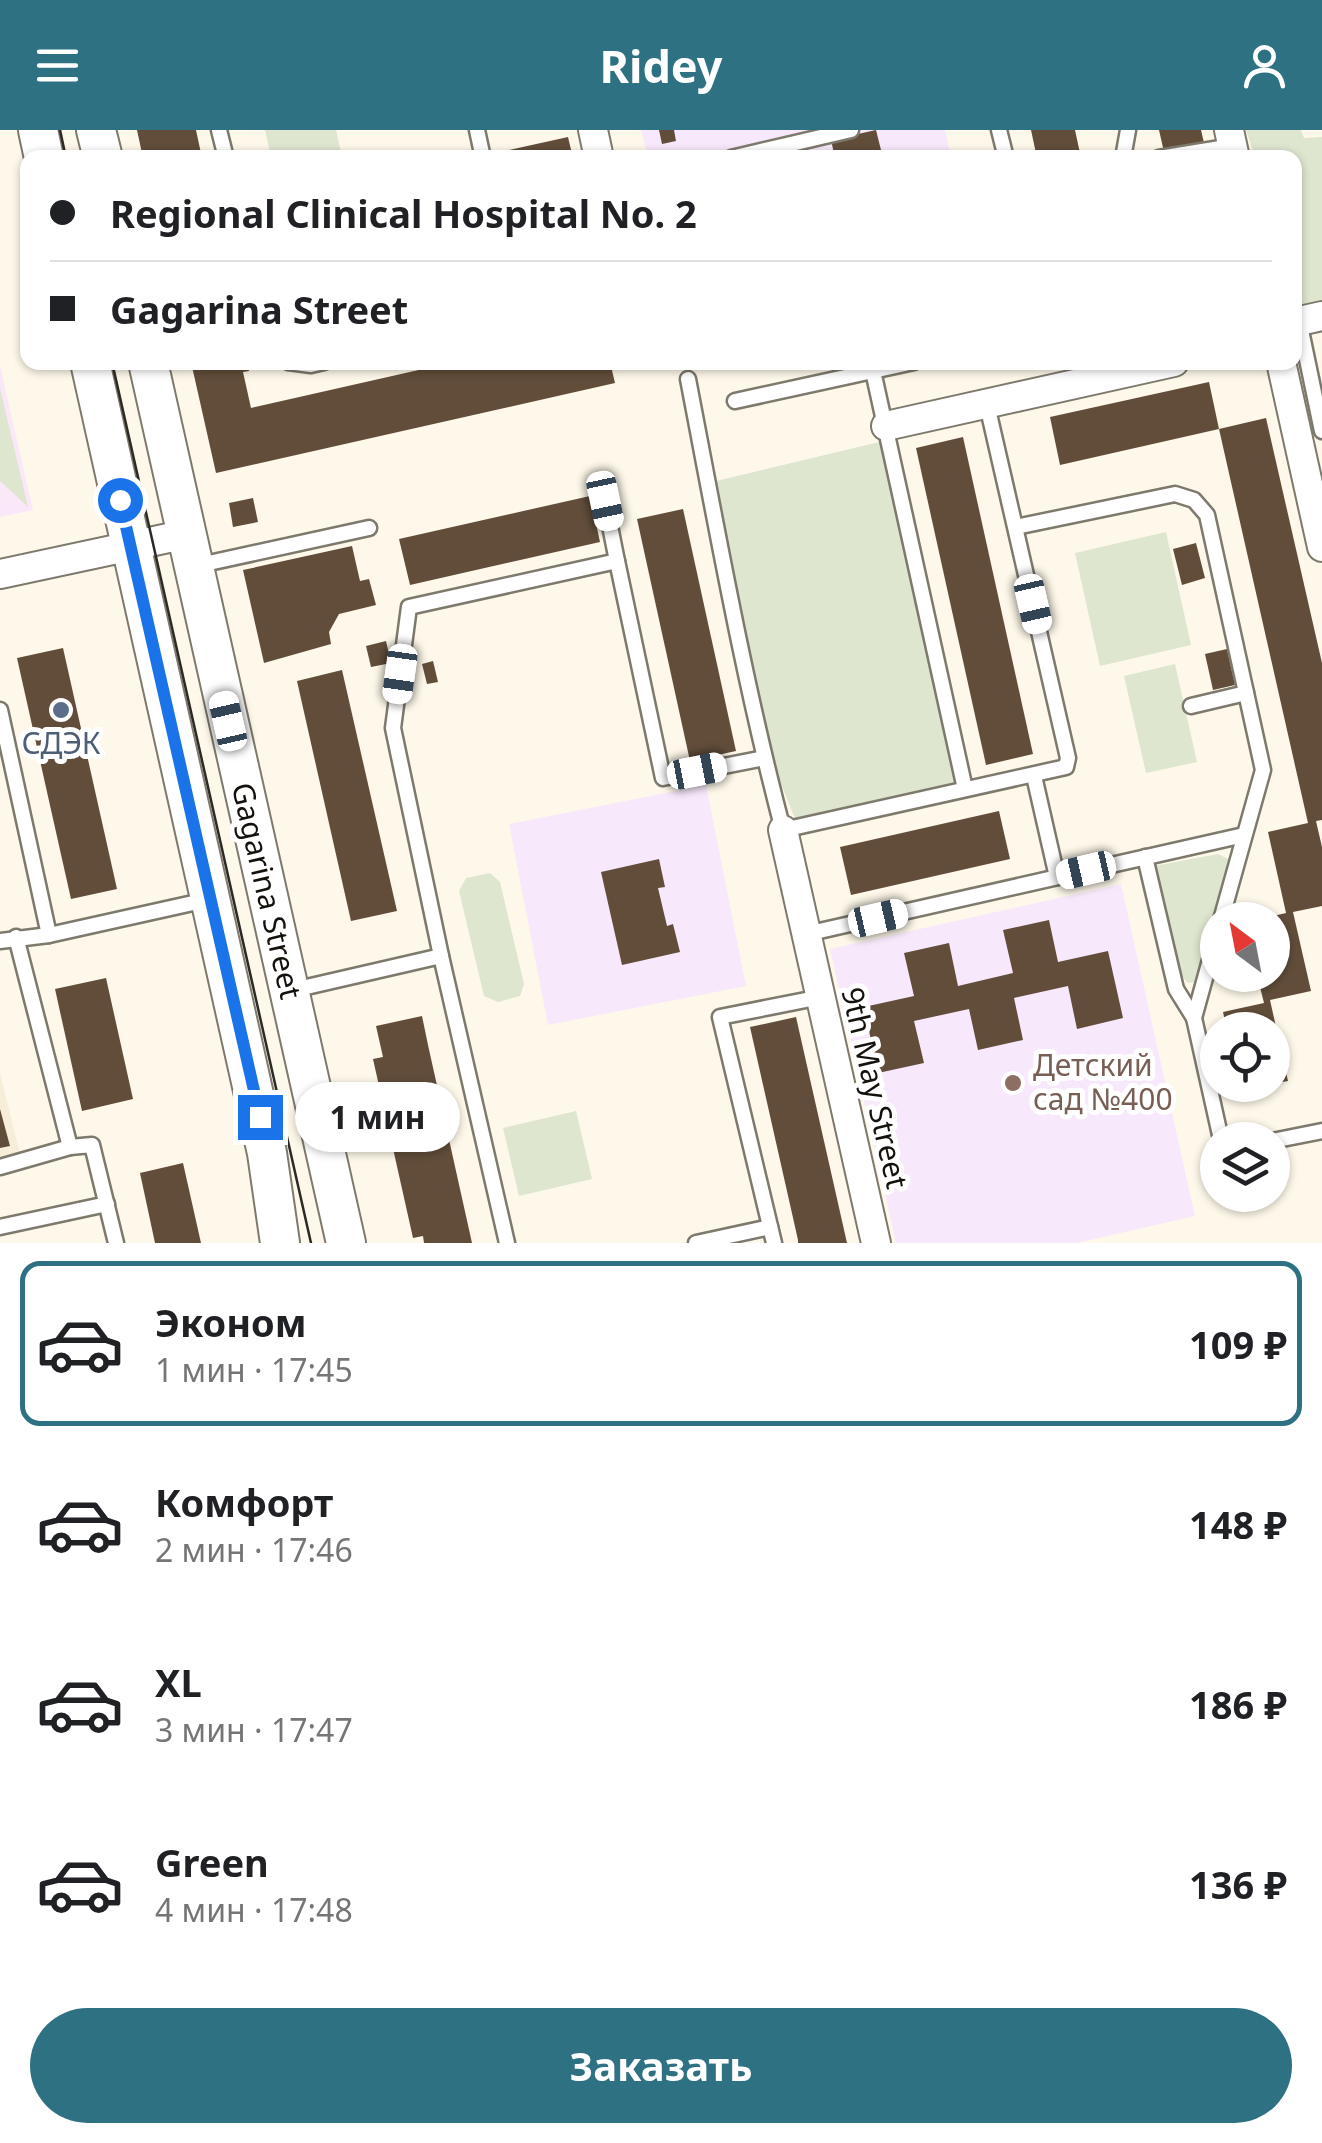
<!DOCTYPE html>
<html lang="ru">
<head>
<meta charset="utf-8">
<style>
  :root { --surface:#fff; --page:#f6f6f6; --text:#202124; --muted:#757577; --line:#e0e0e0; --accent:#2e7182 }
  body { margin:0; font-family:"Noto Sans",sans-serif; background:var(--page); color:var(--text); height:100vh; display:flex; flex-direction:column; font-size:38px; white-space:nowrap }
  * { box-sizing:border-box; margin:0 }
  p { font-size:32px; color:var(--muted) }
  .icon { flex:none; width:55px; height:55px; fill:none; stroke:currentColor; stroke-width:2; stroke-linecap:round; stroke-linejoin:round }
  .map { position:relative; height:1113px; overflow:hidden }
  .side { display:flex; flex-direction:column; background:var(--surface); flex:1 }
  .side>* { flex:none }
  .guide { position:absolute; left:20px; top:20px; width:1282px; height:220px; border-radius:20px; box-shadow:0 2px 8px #0004; display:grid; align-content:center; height:220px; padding:0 30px; background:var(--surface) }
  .needle { width:65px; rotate:328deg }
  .buttons { position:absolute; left:1200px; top:772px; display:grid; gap:20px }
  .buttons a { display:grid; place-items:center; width:90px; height:90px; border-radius:50%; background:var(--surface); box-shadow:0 2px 8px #0004; font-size:50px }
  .end { position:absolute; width:45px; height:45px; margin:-22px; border:12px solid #1a73e8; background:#fff; box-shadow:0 0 0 5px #fff }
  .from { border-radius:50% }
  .bubble { position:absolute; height:70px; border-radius:35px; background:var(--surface); box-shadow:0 2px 8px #0004; font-size:32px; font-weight:700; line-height:70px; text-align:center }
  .car { position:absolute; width:30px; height:60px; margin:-30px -15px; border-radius:12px; box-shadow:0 0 8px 2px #0007; background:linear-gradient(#fff 24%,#345 0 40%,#fff 0 76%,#345 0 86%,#fff 0) }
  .guide b { display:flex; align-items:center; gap:35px; height:95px; font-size:38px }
  .guide b+b { border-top:2px solid var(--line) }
  .guide i { width:25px; height:25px; background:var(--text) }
  ul { padding:18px 0 0; list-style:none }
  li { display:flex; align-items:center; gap:30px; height:165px; margin:0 20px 15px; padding:0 10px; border:5px solid transparent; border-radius:20px }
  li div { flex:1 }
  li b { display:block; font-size:38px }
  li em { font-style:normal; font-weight:700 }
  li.selected { border-color:var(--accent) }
  li>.icon { width:90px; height:90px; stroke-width:1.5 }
  .cta { display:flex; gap:20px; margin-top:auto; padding:20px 30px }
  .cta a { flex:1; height:115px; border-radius:60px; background:var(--accent); color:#fff; font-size:40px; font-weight:700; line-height:115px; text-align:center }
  header { display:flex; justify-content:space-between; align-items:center; height:130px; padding:0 30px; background:var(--accent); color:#fff; font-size:45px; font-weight:700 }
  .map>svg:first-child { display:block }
</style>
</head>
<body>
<header><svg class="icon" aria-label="menu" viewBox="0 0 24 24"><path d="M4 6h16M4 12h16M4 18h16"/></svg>Ridey<svg class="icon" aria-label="person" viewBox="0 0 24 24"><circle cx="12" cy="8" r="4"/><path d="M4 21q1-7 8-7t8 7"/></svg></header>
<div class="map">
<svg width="1322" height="1113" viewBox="0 0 1322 1113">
  <rect width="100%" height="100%" fill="#fef8ea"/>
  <polygon fill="#f7eed9" points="0,943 20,1024 0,1028"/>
  <g fill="#f8e8fb">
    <polygon points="641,0 945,0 951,27 648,27"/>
    <polygon points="706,655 746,856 548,895 509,694"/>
    <polygon points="1121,754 1195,1086 1077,1113 896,1113 830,819"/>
  </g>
  <polygon fill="#fae8f9" points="0,236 33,380 0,387"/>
  <g fill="#dee6d0">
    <polygon points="265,0 336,0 342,27 271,27"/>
    <polygon points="1246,0 1301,0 1304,8 1322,7 1322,173 1300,178 1295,161 1295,28 1255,27"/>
    <polygon points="0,258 28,377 0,351"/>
    <polygon points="896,308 960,666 799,699 774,636 712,352"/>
    <polygon points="1166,402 1191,515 1100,536 1075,423"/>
    <polygon points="1175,534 1197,632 1146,643 1124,546"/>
    <polygon points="1218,724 1228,729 1232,737 1201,847 1197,852 1188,853 1179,843 1154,736"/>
    <polygon points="490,743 500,752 524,854 520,866 498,872 484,866 459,761 466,748"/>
    <polygon points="576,981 592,1049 519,1066 503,998"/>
  </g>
  <g fill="#614d3a">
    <polygon points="137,0 196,0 202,28 143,28"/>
    <polygon points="659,0 674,0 676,11 662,14"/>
    <polygon points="876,0 883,28 835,28 831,10"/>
    <polygon points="1031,0 1075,0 1081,28 1037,28"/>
    <polygon points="1159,0 1201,0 1204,13 1164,22"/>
    <polygon points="568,7 573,28 497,28 496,23"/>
    <polygon points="191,232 247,232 249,241 243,242 251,278 454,232 610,232 615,253 216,343"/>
    <polygon points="1209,252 1219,299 1060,335 1050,287"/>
    <polygon points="1266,288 1322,533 1322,690 1316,691 1322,717 1322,776 1293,782 1311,861 1270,870 1288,951 1272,954 1272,900 1227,900 1223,882 1264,873 1257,845 1272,845 1272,790 1264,788 1286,783 1268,702 1308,693 1219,299"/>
    <polygon points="963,307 1033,624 986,635 916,318"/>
    <polygon points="590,366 600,412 410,455 399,409"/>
    <polygon points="253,368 258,392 233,397 229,373"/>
    <polygon points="683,379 736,621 690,631 637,389"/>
    <polygon points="1196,413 1205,448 1182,455 1173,419"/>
    <polygon points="352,416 360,451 369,449 376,475 339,484 329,502 331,514 264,533 243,440"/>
    <polygon points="386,511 391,533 371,537 366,516"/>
    <polygon points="63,518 117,759 71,769 17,528"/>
    <polygon points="1227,519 1235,555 1213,560 1205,524"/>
    <polygon points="433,531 438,552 427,554 422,534"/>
    <polygon points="342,540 397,781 351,791 297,551"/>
    <polygon points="999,681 1010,729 851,765 840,717"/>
    <polygon points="659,729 665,757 658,758 667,796 673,794 680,822 622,835 601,742"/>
    <polygon points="1049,790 1058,832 1108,821 1123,888 1077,899 1068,856 1014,868 1023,910 978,920 969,879 914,891 924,933 878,943 864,877 914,866 904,823 949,813 958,856 1013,843 1003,800"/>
    <polygon points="106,848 133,969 82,981 55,859"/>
    <polygon points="422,886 428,915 472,1113 424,1113 423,1106 413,1108 373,929 383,927 376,896"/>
    <polygon points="796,887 847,1113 798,1113 798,1110 750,897"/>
    <polygon points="0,979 10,1016 0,1018"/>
    <polygon points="183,1033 201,1113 155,1113 140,1043"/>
  </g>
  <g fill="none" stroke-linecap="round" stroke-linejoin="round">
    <defs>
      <g id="service">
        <polyline points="219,0 226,28"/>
        <polyline points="477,0 483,28"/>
        <polyline points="999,0 1006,28"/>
        <polyline points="731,28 851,0"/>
        <polyline points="1123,28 1128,0"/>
        <polyline points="1159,28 1233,16"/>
        <polyline points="1299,191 1322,301"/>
        <polyline points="288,232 311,235 324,232"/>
        <polyline points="873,241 965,659"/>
        <path d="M 688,249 C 717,400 744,552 783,700 L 1066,637 L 1068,628 L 987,275"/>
        <polyline points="735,271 914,232"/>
        <polyline points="605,371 617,431"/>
        <polyline points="1016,397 1175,364 1194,370 1207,385 1263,640 1221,790"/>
        <polyline points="195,436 369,398"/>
        <polyline points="1191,576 1246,563"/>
        <polyline points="0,580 49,805"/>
        <polyline points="1034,646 1057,747"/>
        <polyline points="1145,727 1176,859 1194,888"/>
        <polyline points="1218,801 1194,888 1220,1005 1226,1010"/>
        <polyline points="806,804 1244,705"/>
        <polyline points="16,807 70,1017 92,1015 116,1113"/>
        <polyline points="0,811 49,805 211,769"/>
        <polyline points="289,861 441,826"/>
        <polyline points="1272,1011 1322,1001"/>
        <polyline points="0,1037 70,1017"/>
        <polyline points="0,1097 107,1074"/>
        <polyline points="507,1113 441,826 393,598 409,477 617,431 663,648 764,628"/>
        <polyline points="696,1113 770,1097"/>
        <polyline points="774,1113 720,887 821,867"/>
      </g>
      <g id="minor">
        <polyline points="593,0 599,28"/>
        <polyline points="1229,0 1235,28"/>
        <polyline points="1295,192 1322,186"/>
        <polyline points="1281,232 1322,417"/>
        <polyline points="886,296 1174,232"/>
        <polyline points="0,444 187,404"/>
        <polyline points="783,700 876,1113"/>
      </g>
      <g id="secondary">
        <polyline points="38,0 44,28"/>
        <polyline points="96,0 103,28"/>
        <polyline points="90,232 267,1023 280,1113"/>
        <polyline points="148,232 346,1113"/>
      </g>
    </defs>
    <use href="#service" stroke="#7e796d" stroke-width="19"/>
    <use href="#minor" stroke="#7e796d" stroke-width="32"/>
    <use href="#secondary" stroke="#7e796d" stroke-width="42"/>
    <use href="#service" stroke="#fff" stroke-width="14"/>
    <use href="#minor" stroke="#fff" stroke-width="28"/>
    <use href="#secondary" stroke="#fff" stroke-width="38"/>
    <g stroke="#2d2924" stroke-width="2.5">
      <polyline points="60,0 66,28"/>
      <polyline points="112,232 311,1113"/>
    </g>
  </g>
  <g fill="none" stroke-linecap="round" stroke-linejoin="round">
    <polyline stroke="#1a73e8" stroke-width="12" points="120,370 260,987"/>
  </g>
  <circle fill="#5c6f8a" stroke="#fff" stroke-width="4" cx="61" cy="580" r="10"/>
  <circle fill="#8d6e63" stroke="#fff" stroke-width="4" cx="1013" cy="953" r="10"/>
  <g text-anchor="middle" stroke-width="10" stroke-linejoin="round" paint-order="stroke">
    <g font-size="30" fill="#4e5e75" stroke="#fff">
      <text x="61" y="624">СДЭК</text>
    </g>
    <g font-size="30" fill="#14110d" stroke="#fff">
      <text transform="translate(266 761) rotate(77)" y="10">Gagarina Street</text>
      <text transform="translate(874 958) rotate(77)" y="10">9th May Street</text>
    </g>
    <g font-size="30" fill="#785e54" stroke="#fff" text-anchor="start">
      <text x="1033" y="946">Детский<tspan x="1033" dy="34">сад №400</tspan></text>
    </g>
  </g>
</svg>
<div class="buttons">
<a><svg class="needle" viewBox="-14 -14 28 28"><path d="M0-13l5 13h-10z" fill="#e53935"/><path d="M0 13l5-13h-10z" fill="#757577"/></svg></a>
<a><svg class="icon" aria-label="locate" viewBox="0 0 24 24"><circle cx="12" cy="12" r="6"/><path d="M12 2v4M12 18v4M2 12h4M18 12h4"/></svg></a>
<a><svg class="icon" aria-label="layers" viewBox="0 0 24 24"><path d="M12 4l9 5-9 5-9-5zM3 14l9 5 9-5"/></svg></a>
</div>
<i class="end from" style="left:120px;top:370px"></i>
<i class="end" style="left:260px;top:987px"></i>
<div class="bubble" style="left:295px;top:952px;width:165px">1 мин</div>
<i class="car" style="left:605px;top:371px;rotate:168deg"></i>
<i class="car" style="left:1033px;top:474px;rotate:167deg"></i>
<i class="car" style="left:400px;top:544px;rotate:188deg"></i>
<i class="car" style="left:228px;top:591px;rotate:347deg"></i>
<i class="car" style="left:697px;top:641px;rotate:79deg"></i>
<i class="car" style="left:1086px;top:740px;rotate:257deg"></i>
<i class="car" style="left:878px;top:788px;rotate:77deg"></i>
<div class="guide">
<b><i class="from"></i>Regional Clinical Hospital No. 2</b>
<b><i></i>Gagarina Street</b>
</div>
</div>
<section class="side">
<ul>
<li class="selected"><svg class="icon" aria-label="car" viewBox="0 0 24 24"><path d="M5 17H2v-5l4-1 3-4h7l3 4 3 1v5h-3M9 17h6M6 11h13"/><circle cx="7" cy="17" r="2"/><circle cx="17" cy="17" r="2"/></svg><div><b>Эконом</b><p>1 мин · 17:45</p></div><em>109 ₽</em></li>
<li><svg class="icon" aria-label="car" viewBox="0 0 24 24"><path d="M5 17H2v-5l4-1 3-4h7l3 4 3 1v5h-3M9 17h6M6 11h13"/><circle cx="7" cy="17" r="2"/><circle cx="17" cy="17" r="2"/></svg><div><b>Комфорт</b><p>2 мин · 17:46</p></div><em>148 ₽</em></li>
<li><svg class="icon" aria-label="car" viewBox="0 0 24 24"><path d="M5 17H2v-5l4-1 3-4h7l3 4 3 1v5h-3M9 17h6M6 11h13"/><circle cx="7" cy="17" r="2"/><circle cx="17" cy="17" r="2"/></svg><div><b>XL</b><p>3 мин · 17:47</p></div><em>186 ₽</em></li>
<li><svg class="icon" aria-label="car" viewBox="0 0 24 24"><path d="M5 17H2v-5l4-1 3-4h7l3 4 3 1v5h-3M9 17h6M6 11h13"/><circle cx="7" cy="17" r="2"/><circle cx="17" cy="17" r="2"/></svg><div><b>Green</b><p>4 мин · 17:48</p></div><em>136 ₽</em></li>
</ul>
<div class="cta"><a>Заказать</a></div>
</section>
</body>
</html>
